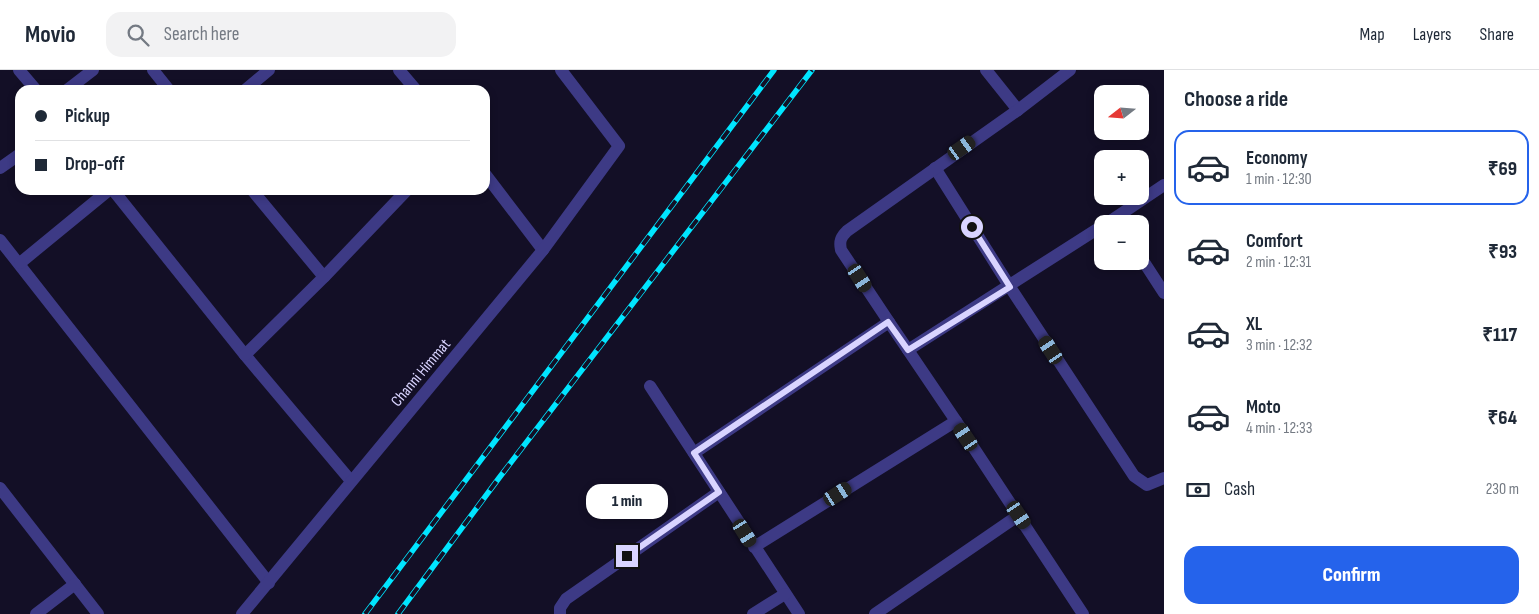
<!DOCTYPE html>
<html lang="en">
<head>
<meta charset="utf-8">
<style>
  :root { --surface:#fff; --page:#f2f2f3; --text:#1f2937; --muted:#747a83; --line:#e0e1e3; --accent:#2563eb }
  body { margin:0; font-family:"Sofia Sans Condensed",sans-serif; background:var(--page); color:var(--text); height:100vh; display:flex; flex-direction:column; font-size:19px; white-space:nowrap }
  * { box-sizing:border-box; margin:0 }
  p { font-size:16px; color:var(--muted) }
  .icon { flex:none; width:28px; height:28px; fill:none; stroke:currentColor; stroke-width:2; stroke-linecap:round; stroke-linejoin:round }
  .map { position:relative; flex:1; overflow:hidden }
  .side { display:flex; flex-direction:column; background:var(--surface); width:375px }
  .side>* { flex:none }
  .guide { position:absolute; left:15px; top:15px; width:475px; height:110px; border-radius:15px; box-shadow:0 2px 8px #0003; display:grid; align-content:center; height:110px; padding:0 20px; background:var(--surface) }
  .needle { width:32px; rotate:253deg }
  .fabs { position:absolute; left:1094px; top:15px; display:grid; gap:10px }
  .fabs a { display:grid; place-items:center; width:55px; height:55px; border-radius:10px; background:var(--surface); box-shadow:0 2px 8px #0003; font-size:25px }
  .end { position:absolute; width:22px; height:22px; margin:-11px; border:6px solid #d9d4ff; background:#111; box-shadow:0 0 0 2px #111 }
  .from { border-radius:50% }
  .bubble { position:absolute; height:35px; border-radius:15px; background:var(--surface); box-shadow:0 2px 8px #0003; font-size:16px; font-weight:800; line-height:35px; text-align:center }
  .car { position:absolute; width:15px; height:30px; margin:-15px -8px; border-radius:6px; box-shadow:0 0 4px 1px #0007; background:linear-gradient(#222 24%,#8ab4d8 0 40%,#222 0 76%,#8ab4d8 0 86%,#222 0) }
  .guide b { display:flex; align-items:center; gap:18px; height:48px; font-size:19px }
  .guide b+b { border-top:1px solid var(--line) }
  .guide i { width:12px; height:12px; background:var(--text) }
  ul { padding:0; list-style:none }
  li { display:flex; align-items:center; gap:15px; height:75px; margin:0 10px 8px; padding:0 10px; border:2px solid transparent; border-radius:15px }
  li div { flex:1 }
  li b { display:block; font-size:19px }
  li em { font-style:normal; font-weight:800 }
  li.on { border-color:var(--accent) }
  li>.icon { width:45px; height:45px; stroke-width:1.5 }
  h2 { padding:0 20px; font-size:22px; line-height:60px }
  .pay { display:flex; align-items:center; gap:12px; height:55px; padding:0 20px; font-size:19px }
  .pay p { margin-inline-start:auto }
  .button { display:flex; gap:10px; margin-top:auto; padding:10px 20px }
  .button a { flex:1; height:58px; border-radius:15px; background:var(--accent); color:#fff; font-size:20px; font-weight:800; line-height:58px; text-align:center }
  header { display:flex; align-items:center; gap:30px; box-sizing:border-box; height:70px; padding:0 25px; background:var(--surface); border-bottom:1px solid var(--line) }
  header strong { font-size:24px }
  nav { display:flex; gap:28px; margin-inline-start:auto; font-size:18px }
  .search { width:350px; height:45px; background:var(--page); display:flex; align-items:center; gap:12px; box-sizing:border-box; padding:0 18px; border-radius:15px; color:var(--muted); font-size:19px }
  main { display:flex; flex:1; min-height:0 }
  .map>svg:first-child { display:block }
</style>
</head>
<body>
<header>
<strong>Movio</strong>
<div class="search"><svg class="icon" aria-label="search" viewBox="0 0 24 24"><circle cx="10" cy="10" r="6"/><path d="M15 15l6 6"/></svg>Search here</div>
<nav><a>Map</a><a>Layers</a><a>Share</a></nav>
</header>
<main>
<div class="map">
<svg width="1164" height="544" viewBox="0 0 1164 544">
  <rect width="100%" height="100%" fill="#130f26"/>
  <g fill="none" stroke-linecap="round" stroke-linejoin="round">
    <g stroke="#3d3a85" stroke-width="12">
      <polyline points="19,0 36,20"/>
      <polyline points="153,0 169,20"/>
      <polyline points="399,0 416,20"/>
      <polyline points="986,0 1018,40"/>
      <polyline points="67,20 93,0"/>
      <polyline points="245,20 269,0"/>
      <polyline points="0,98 20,84"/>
      <polyline points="935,98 1010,217 1134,406 1147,415 1164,408"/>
      <polyline points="485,104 543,180"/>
      <polyline points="113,120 245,285 351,411"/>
      <polyline points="252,120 324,207"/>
      <polyline points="1106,154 1164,115"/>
      <polyline points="0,170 269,513"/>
      <polyline points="1140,186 1164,223"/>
      <polyline points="20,193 109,120"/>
      <path d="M 889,252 L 841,180 C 839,171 841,167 847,161 L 1018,40 L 1070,0"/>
      <polyline points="908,280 1102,156"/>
      <polyline points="245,285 324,207 407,120"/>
      <polyline points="650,316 799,544"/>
      <polyline points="956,351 1083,544"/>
      <polyline points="694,383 889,252 956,351 754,477"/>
      <polyline points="0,418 98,544"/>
      <polyline points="36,544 75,514"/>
      <polyline points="242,544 543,180 619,76 561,0"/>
      <polyline points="560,544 560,538 566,529 719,422"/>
      <polyline points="753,544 785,524"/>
      <polyline points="875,544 1019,445"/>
    </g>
    <defs>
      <g id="rail">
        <polyline points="365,544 774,0"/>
        <polyline points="398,544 499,408 812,0"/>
      </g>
    </defs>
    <use href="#rail" stroke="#00e5ff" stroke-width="5.5"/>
    <use href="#rail" stroke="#130f26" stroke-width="4" stroke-dasharray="11" stroke-linecap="butt"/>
  </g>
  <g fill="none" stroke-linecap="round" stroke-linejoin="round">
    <polyline stroke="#d9d4ff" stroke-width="6" points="627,486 719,422 694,383 888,252 908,280 1010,217 972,157"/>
  </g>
  <g text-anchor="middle" stroke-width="4" stroke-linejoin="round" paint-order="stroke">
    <g font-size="16" fill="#d9d4ff" stroke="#130f26">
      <text transform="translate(420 302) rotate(-50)" y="6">Channi Himmat</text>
    </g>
  </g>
</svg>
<div class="fabs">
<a><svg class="needle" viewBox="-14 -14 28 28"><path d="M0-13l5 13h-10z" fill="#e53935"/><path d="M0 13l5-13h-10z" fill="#747a83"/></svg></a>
<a>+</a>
<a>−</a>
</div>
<i class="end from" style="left:972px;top:157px"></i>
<i class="end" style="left:627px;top:486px"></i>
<div class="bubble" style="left:586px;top:414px;width:82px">1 min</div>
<i class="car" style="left:962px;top:78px;rotate:55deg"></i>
<i class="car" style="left:860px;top:208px;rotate:147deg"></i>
<i class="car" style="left:1051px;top:280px;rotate:327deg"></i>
<i class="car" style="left:966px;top:367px;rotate:326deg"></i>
<i class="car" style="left:838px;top:424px;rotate:58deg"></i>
<i class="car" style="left:1019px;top:445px;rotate:146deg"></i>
<i class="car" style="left:745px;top:463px;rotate:148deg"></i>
<div class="guide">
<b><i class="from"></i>Pickup</b>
<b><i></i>Drop-off</b>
</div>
</div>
<section class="side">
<h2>Choose a ride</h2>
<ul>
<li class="on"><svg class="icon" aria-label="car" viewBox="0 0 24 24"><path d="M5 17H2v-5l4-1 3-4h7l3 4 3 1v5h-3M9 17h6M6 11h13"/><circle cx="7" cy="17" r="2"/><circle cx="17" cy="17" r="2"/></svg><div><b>Economy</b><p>1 min · 12:30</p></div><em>₹69</em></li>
<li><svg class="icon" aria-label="car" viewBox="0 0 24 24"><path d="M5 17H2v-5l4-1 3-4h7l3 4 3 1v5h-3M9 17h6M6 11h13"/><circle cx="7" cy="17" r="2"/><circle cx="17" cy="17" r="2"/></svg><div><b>Comfort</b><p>2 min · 12:31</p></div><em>₹93</em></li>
<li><svg class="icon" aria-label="car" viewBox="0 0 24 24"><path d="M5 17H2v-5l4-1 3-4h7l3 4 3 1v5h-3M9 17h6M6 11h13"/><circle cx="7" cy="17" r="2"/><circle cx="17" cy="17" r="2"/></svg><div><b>XL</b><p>3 min · 12:32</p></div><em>₹117</em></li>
<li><svg class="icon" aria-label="car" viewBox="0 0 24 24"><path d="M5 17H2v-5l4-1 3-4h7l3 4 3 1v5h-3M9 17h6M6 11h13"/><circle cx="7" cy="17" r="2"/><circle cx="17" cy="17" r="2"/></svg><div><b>Moto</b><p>4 min · 12:33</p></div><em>₹64</em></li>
</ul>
<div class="pay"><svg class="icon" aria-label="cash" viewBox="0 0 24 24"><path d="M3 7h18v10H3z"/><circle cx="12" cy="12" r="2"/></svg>Cash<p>230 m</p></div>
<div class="button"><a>Confirm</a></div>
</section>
</main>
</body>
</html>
